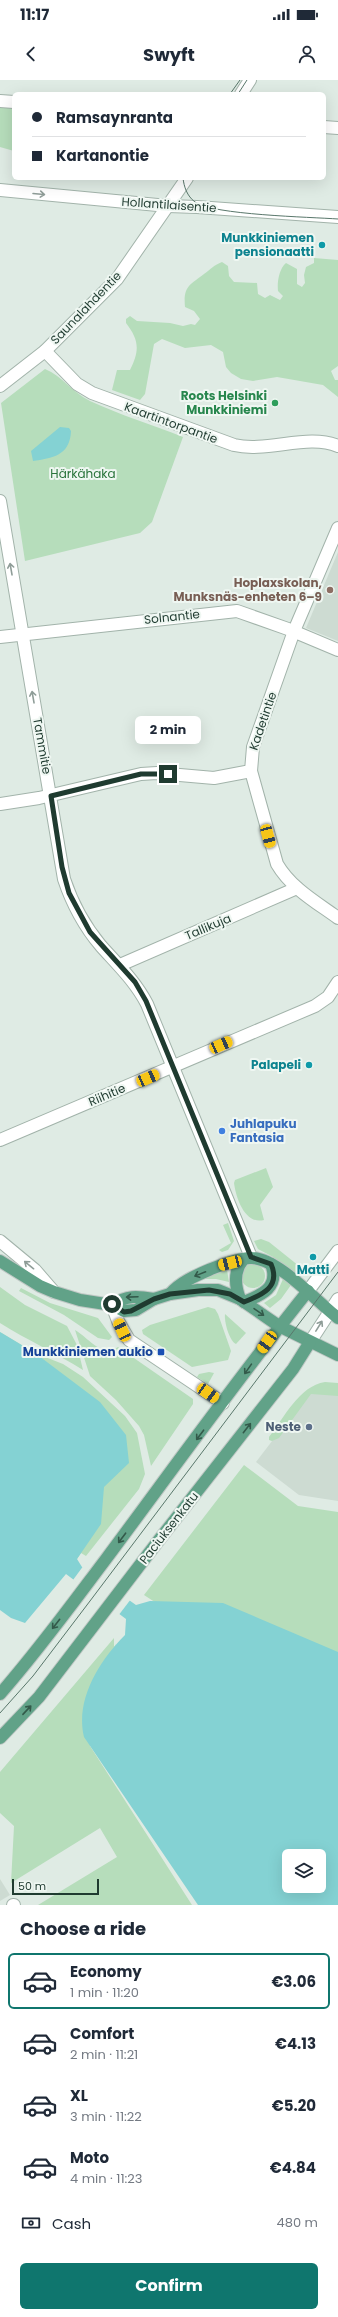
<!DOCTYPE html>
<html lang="en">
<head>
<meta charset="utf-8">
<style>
  :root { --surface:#fff; --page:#f2f2f3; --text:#1f2937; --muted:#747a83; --line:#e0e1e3; --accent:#0f766e }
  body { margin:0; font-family:Poppins,sans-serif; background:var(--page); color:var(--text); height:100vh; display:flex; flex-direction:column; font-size:15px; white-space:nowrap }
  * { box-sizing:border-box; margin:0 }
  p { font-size:13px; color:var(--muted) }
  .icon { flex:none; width:22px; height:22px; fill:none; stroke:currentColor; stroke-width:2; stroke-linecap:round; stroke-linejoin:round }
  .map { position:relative; height:1825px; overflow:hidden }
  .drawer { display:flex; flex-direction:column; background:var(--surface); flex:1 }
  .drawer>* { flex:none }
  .hud { position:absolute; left:12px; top:12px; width:314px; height:88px; border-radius:6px; box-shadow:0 4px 16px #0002; display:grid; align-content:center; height:88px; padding:0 20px; background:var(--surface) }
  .buttons { position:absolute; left:282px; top:1769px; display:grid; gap:8px }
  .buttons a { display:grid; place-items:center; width:44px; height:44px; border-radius:6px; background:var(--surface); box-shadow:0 4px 16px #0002; font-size:20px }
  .scale { position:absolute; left:12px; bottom:10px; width:87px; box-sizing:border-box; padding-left:4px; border:2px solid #1f3b30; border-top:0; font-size:11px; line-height:14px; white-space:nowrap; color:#1f3b30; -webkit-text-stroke:3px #eff7f2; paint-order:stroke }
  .end { position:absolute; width:18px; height:18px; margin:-9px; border:5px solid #1f3b30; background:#fff; box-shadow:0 0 0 2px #fff }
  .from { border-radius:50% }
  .bubble { position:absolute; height:28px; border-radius:6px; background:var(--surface); box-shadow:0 4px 16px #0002; font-size:13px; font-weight:700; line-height:28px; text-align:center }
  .car { position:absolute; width:12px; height:24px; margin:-12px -6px; border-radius:5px; box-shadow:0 0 3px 1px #0007; background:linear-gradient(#f5c518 24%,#345 0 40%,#f5c518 0 76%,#345 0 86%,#f5c518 0) }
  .hud b { display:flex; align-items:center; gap:14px; height:38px; font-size:15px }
  .hud b+b { border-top:1px solid var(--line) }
  .hud i { width:10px; height:10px; background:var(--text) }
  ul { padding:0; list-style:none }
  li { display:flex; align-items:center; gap:12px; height:56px; margin:0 8px 6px; padding:0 12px; border:2px solid transparent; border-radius:6px }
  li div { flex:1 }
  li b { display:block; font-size:15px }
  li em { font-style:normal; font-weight:700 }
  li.active { border-color:var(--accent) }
  li>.icon { width:36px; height:36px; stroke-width:1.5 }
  h2 { padding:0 20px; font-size:18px; line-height:48px }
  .pay { display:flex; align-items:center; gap:10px; height:44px; padding:0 20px; font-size:15px }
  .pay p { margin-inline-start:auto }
  .primary-button { display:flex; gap:8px; margin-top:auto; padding:8px 20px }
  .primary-button a { flex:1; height:46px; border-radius:6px; background:var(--accent); color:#fff; font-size:16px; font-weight:700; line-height:46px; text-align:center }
  .status { display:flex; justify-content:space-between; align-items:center; height:28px; padding:0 20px; background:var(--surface); direction:ltr }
  .status svg { height:11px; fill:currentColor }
  header { display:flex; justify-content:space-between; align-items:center; height:52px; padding:0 20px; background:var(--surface); font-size:18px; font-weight:700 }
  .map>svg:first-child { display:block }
</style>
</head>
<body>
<div class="status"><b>11:17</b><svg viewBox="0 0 49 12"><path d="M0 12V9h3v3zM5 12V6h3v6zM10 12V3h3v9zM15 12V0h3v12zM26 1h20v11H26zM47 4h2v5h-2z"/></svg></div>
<header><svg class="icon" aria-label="back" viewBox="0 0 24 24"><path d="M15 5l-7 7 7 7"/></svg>Swyft<svg class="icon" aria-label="person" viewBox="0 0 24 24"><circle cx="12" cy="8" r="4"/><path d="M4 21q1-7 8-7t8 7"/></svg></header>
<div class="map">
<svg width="338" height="1825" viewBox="0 0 338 1825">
  <rect width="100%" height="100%" fill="#dfebe4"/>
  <g fill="#cddbd2">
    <polygon points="338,472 338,561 306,548"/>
    <polygon points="312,1309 338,1311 338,1421 299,1415 256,1382"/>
    <polygon points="0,1799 10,1815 0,1821"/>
  </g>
  <g fill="#b6ddbb">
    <polygon points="0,27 14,28 14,71 0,67"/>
    <path d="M 314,178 L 338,180 L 338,286 L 331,291 L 335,300 L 338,300 L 338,317 L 323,305 L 277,297 L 253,301 L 241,299 L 231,293 L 226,287 L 223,272 L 211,265 L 185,268 L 162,259 L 154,264 L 145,314 L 140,320 L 112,310 L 117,290 L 130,290 C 140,270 139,260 126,243 L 126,239 L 130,236 L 137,241 L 170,243 L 183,246 L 191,244 L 195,245 L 200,239 L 194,231 L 185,227 C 183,206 190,205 204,194 C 211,189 214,185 222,182 L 228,186 L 229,196 L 234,202 L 257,203 L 258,214 L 265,218 L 270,215 L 280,220 L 283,216 L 278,211 C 277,202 279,189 286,183 L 297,189 L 297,204 L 302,207 L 305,203 L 304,195 L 306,187 L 314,183 Z"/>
    <path d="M 45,289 C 62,296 73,313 90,321 C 120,335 153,345 183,357 L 152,442 L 140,453 L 25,481 L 1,323 Z"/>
    <path d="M 266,1088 L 273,1107 L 260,1125 L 264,1140 C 245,1145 236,1118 234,1103 L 235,1100 Z"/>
    <polygon points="228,1143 234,1161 228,1170 222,1172 219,1170 231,1163 223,1145"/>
    <polygon points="261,1159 269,1162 304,1190 299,1195 273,1177 258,1169 254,1161"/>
    <circle cx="253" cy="1196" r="12"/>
    <polygon points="227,1190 229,1202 216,1199 201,1199"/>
    <polygon points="283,1199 291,1205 281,1219 270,1228 264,1223 276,1215"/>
    <path d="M 0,1207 L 25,1225 L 67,1246 L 77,1265 L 83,1290 C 56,1273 27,1260 0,1243 Z"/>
    <polygon points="21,1208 50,1223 98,1238 112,1257 109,1260 98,1258 64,1235 19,1211"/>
    <polygon points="208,1227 215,1229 218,1234 231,1271 228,1280 192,1287 143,1254 142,1250 150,1245"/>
    <path d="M 225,1234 L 246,1253 L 236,1264 C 229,1261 224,1241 225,1234 Z"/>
    <path d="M 75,1250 C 89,1258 101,1278 118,1267 L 193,1319 L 193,1324 L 151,1386 L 144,1355 L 139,1346 L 116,1320 L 90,1296 Z"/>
    <polygon points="0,1252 35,1273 63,1284 83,1297 125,1336 137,1353 145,1394 139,1409 86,1476 81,1473 77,1479"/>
    <polygon points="209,1292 214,1293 208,1304 197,1297 199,1294"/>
    <path d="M 325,1302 L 338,1303 L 338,1316 L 311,1314 L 279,1358 L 272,1361 L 269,1360 L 269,1357 C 284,1338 299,1306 325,1302 Z"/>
    <polygon points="244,1385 298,1426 338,1432 338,1642 144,1515"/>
    <polygon points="114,1558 114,1567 116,1564 90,1666 192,1825 38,1825 117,1777 100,1748 11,1803 14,1746 0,1733 0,1692"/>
  </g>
  <g fill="#84d2d3" fill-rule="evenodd">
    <path d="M 60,347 L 69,348 L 71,351 C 70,376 52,378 33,381 L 31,371 Z"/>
    <path d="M 0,1252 L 35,1273 L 100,1322 L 126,1355 L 129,1383 L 104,1407 L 101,1444 L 77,1479 L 82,1487 L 136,1525 L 150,1521 L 223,1523 L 338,1572 L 338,1825 L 198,1825 L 84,1657 C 75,1620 99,1581 125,1555 L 126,1539 L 66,1494 L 25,1543 L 11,1538 L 0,1530 ZM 289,1776 L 319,1776 L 319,1806 L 289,1806 Z"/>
  </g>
  <polygon fill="#dfebe4" points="84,1485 131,1519 118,1536 73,1500"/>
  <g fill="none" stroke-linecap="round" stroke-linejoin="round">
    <defs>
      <g id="minor">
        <polyline points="241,14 250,0"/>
        <polyline points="0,21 14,22"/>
        <polyline points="324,47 338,48"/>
        <polyline points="0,110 168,126 197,127 338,137"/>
        <path d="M 45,271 L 77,304 L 92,313 L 234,365 C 267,373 308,353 338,366"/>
        <polyline points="0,306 45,271 117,199 187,98"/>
        <path d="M 0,421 L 64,799 C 72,823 85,847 101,866 C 118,885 135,901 147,924 L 251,1177"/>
        <path d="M 338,448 L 294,551 L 253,667 L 251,691 L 277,784 C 291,808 316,822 338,838"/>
        <polyline points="0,557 237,531 288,549 338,570"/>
        <polyline points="0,724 39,718 141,694 157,693 214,698 251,691"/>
        <polyline points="120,885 297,808"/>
        <polyline points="0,1060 315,926 328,917 338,902"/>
        <polyline points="0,1161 35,1190 54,1212"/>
        <polyline points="308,1211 338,1171"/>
        <polyline points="112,1225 118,1241 129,1260 223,1323"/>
        <polyline points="310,1262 338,1219"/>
        <polyline points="13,1825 14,1825"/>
      </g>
      <g id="major">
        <polyline points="0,1181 40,1206 54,1212 80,1220 112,1225 124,1231 136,1230 154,1219 170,1214 198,1210 218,1210 240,1219 279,1246 338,1275"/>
        <path d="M 170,1214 C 180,1202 197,1195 211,1189 C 221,1185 242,1177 252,1178 C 279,1179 317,1222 338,1238"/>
        <path d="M 240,1219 C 235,1206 233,1192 243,1180"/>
        <path d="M 244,1222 C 262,1215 280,1207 271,1184"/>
        <path d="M 112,1225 C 127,1215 137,1216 154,1219"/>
        <path d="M 0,1614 C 38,1571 72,1524 106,1479 C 173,1389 238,1298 308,1211"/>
        <polyline points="0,1658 39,1617 159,1460 293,1289 310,1262"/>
      </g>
    </defs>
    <use href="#minor" stroke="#a2b3aa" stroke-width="14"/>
    <use href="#major" stroke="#c0c8c5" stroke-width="14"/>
    <use href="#minor" stroke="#fff" stroke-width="12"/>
    <use href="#major" stroke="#61a288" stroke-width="12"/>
    <g stroke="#59776b" stroke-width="1">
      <polyline points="230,14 240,0"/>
      <polyline points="238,14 247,0"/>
      <path d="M 183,98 C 184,107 187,116 195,122 C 213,135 310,137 338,139"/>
      <polyline points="0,1633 33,1596 90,1521 338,1192"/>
    </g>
  </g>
  <defs><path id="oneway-shaft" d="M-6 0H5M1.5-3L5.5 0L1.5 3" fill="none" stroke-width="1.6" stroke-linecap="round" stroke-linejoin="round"/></defs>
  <g stroke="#8f9d98">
    <use href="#oneway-shaft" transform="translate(39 114) rotate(5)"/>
    <use href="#oneway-shaft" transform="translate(11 489) rotate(-100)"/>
    <use href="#oneway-shaft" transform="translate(33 617) rotate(-100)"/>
    <use href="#oneway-shaft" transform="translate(29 1185) rotate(-141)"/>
    <use href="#oneway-shaft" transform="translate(319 1246) rotate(-58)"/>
  </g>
  <g stroke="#335a4a">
    <use href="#oneway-shaft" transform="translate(200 1194) rotate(158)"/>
    <use href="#oneway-shaft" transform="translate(132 1217) rotate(178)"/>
    <use href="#oneway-shaft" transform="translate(259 1232) rotate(35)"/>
    <use href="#oneway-shaft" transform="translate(248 1289) rotate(125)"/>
    <use href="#oneway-shaft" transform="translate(247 1348) rotate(-52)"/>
    <use href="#oneway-shaft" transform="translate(200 1355) rotate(127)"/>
    <use href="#oneway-shaft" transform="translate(122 1458) rotate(127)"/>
    <use href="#oneway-shaft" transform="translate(56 1544) rotate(128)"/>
    <use href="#oneway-shaft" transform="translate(27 1630) rotate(-47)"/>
  </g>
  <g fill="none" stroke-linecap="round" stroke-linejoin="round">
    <path stroke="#1f3b30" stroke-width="5" d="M 112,1224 L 124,1232 L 131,1231 L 154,1219 L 170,1214 L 209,1210 L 230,1214 L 244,1222 C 262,1215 281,1207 271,1184 L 251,1177 L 146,921 L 135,902 L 90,852 L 69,813 L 62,787 L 51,716 L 141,694 L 168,694"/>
  </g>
  <g fill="#0f9aa8" stroke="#eff7f2" stroke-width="1.5">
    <circle cx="322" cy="165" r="4"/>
    <circle cx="309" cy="985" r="4"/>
    <circle cx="313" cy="1177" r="4"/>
  </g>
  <circle fill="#2e9e5b" stroke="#eff7f2" stroke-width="1.5" cx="275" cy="323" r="4"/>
  <circle fill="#8d6e63" stroke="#eff7f2" stroke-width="1.5" cx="330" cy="510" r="4"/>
  <circle fill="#3f7fe0" stroke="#eff7f2" stroke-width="1.5" cx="222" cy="1051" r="4"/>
  <rect fill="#1a4fb4" stroke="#eff7f2" stroke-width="1.5" x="157" y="1268" width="8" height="8" rx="2"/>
  <circle fill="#5c6f8a" stroke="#eff7f2" stroke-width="1.5" cx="309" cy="1347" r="4"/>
  <g text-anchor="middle" stroke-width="4" stroke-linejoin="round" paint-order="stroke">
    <g font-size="12" fill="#1f3b30" stroke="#eff7f2">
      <text transform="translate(169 125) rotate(4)" y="4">Hollantilaisentie</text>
      <text transform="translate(86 228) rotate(-46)" y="4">Saunalahdentie</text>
      <text transform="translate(171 343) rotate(20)" y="4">Kaartintorpantie</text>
      <text transform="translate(172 537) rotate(-6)" y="4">Solnantie</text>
      <text transform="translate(263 641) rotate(-71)" y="4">Kadetintie</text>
      <text transform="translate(42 666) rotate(80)" y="4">Tammitie</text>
      <text transform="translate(208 847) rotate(-23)" y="4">Tallikuja</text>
      <text transform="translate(107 1015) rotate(-23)" y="4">Riihitie</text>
      <text transform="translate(169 1448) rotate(-52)" y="4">Paciuksenkatu</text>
    </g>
    <g font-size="12" font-weight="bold" fill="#0d838f" stroke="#eff7f2" text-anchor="end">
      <text x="314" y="162">Munkkiniemen<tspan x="314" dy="14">pensionaatti</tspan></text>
      <text x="301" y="989">Palapeli</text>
      <text x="313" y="1194" text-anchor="middle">Matti</text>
    </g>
    <g font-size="12" font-weight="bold" fill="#27864d" stroke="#eff7f2" text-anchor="end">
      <text x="267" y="320">Roots Helsinki<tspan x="267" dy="14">Munkkiniemi</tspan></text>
    </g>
    <g font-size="12" fill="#28733a" stroke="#eff7f2">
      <text x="83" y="398">Härkähaka</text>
    </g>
    <g font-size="12" font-weight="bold" fill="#785e54" stroke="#eff7f2" text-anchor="end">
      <text x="322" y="507">Hoplaxskolan,<tspan x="322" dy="14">Munksnäs-enheten 6–9</tspan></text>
    </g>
    <g font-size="12" font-weight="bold" fill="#366cbe" stroke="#eff7f2" text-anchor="start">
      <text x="230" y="1048">Juhlapuku<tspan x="230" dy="14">Fantasia</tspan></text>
    </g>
    <g font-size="12" font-weight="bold" fill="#164399" stroke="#eff7f2" text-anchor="end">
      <text x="153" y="1276">Munkkiniemen aukio</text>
    </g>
    <g font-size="12" font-weight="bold" fill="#4e5e75" stroke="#eff7f2" text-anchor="end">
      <text x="301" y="1351">Neste</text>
    </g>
  </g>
</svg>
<div class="buttons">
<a><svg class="icon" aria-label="layers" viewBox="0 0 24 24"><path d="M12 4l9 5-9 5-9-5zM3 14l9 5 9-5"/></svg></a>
</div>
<div class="scale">50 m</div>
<i class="end from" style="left:112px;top:1224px"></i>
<i class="end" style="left:168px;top:694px"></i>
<div class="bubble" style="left:135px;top:636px;width:66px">2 min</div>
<i class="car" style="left:268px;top:756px;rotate:165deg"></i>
<i class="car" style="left:221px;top:965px;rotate:66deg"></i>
<i class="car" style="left:148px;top:998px;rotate:66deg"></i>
<i class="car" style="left:230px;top:1183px;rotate:256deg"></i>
<i class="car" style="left:122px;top:1250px;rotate:335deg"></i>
<i class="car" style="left:267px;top:1262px;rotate:215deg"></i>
<i class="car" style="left:208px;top:1313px;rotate:125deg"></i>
<div class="hud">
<b><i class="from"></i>Ramsaynranta</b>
<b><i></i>Kartanontie</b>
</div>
</div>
<section class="drawer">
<h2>Choose a ride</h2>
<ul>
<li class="active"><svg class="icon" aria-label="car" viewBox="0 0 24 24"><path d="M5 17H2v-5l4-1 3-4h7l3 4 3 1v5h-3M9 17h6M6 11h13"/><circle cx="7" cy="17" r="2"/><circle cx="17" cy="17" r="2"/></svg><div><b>Economy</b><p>1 min · 11:20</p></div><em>€3.06</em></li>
<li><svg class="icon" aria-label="car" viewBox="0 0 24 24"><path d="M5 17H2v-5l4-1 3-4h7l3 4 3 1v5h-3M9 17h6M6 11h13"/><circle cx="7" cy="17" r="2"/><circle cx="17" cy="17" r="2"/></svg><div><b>Comfort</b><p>2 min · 11:21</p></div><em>€4.13</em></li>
<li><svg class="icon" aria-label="car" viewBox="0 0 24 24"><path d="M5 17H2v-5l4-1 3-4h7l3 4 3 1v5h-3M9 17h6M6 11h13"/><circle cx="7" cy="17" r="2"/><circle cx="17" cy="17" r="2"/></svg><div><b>XL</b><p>3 min · 11:22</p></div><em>€5.20</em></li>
<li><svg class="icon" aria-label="car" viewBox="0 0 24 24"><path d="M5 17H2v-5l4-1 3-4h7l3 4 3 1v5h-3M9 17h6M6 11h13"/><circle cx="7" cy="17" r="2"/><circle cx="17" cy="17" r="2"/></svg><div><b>Moto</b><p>4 min · 11:23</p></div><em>€4.84</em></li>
</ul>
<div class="pay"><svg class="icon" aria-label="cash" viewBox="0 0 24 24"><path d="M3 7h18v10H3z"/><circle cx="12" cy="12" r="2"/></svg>Cash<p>480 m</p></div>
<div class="primary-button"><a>Confirm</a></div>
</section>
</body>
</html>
